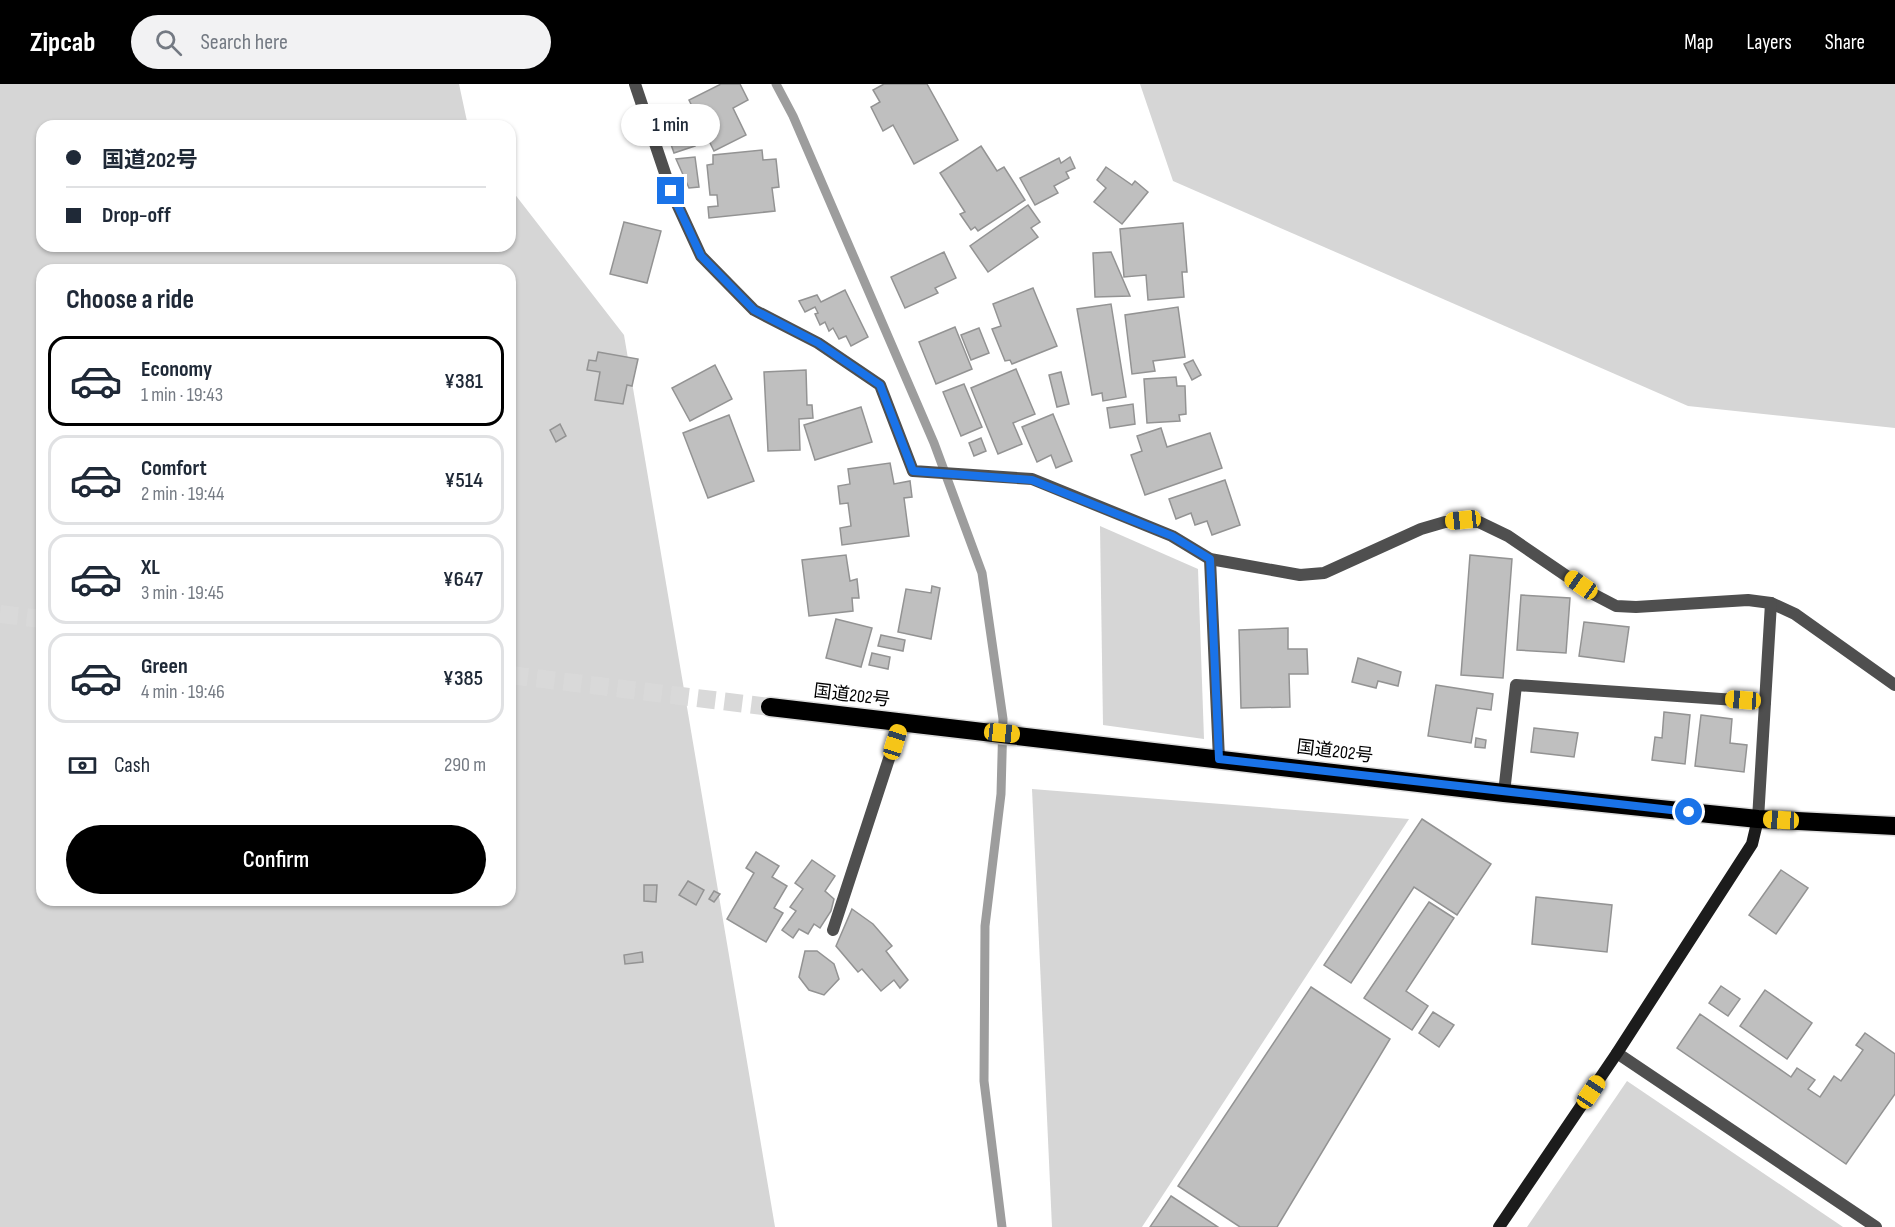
<!DOCTYPE html>
<html lang="en">
<head>
<meta charset="utf-8">
<style>
  :root { --surface:#fff; --page:#f2f2f3; --text:#1f2937; --muted:#747a83; --line:#e0e1e3; --accent:#000 }
  body { margin:0; font-family:"Sofia Sans Condensed","Noto Sans JP",sans-serif; background:var(--page); color:var(--text); height:100vh; display:flex; flex-direction:column; font-size:22px; white-space:nowrap }
  * { box-sizing:border-box; margin:0 }
  p { font-size:20px; color:var(--muted) }
  .icon { flex:none; width:33px; height:33px; fill:none; stroke:currentColor; stroke-width:2; stroke-linecap:round; stroke-linejoin:round }
  .map { position:relative; flex:1; overflow:hidden }
  .side { position:absolute; left:36px; top:180px; width:480px; height:642px; display:flex; flex-direction:column; background:var(--surface); border-radius:18px; box-shadow:0 2px 4px #0004 }
  .side>* { flex:none }
  .top-card { position:absolute; left:36px; top:36px; width:480px; height:132px; border-radius:18px; box-shadow:0 2px 4px #0004; display:grid; align-content:center; height:132px; padding:0 30px; background:var(--surface) }
  .end { position:absolute; width:27px; height:27px; margin:-14px; border:8px solid #1a73e8; background:#fff; box-shadow:0 0 0 3px #fff }
  .from { border-radius:50% }
  .bubble { position:absolute; height:42px; border-radius:21px; background:var(--surface); box-shadow:0 2px 4px #0004; font-size:20px; font-weight:600; line-height:42px; text-align:center }
  .car { position:absolute; width:18px; height:36px; margin:-18px -9px; border-radius:8px; box-shadow:0 0 4px 2px #0007; background:linear-gradient(#f5c518 24%,#345 0 40%,#f5c518 0 76%,#345 0 86%,#f5c518 0) }
  .top-card b { display:flex; align-items:center; gap:21px; height:57px; font-size:22px }
  .top-card b+b { border-top:2px solid var(--line) }
  .top-card i { width:15px; height:15px; background:var(--text) }
  ul { padding:0; list-style:none }
  li { display:flex; align-items:center; gap:18px; height:90px; margin:0 12px 9px; padding:0 18px; border:3px solid var(--line); border-radius:18px }
  li div { flex:1 }
  li b { display:block; font-size:22px }
  li em { font-style:normal; font-weight:600 }
  li.current { border-color:var(--accent) }
  li>.icon { width:54px; height:54px; stroke-width:1.5 }
  h2 { padding:0 30px; font-size:27px; line-height:72px }
  .pay { display:flex; align-items:center; gap:15px; height:66px; padding:0 30px; font-size:22px }
  .pay p { margin-inline-start:auto }
  .action { display:flex; gap:12px; margin-top:auto; padding:12px 30px }
  .action a { flex:1; height:69px; border-radius:36px; background:var(--accent); color:#fff; font-size:24px; font-weight:600; line-height:69px; text-align:center }
  header { display:flex; align-items:center; gap:36px; box-sizing:border-box; height:84px; padding:0 30px; background:var(--accent); color:#fff }
  header strong { font-size:28px }
  nav { display:flex; gap:33px; margin-inline-start:auto; font-size:21px }
  .search { width:420px; height:54px; background:var(--page); display:flex; align-items:center; gap:15px; box-sizing:border-box; padding:0 21px; border-radius:33px; color:var(--muted); font-size:22px }
  .map>svg:first-child { display:block }
</style>
</head>
<body>
<header>
<strong>Zipcab</strong>
<div class="search"><svg class="icon" aria-label="search" viewBox="0 0 24 24"><circle cx="10" cy="10" r="6"/><path d="M15 15l6 6"/></svg>Search here</div>
<nav><a>Map</a><a>Layers</a><a>Share</a></nav>
</header>
<div class="map">
<svg width="1895" height="1143" viewBox="0 0 1895 1143">
  <rect width="100%" height="100%" fill="#fff"/>
  <g fill="#d6d6d6" fill-rule="evenodd">
    <path d="M 0,0 L 459,0 L 468,42 L 42,42 L 42,162 L 510,162 L 510,104 L 624,251 L 775,1143 L 0,1143 ZM 42,186 L 510,186 L 510,816 L 42,816 Z"/>
    <polygon points="1140,0 1895,0 1895,344 1688,322 1173,97"/>
    <polygon points="1100,442 1198,485 1204,655 1103,641"/>
    <polygon points="1032,705 1409,735 1142,1143 1052,1143"/>
    <polygon points="1627,997 1843,1143 1527,1143"/>
  </g>
  <g fill="none" stroke-linecap="round" stroke-linejoin="round">
    <polyline stroke="#9d9d9d" stroke-width="9" points="776,0 793,32 934,359 982,489 1003,635 1001,710 985,842 984,997 1002,1143"/>
  </g>
  <g fill="#bfbfbf" stroke="#939393" stroke-width="1.5">
    <polygon points="721,0 740,0 748,16 733,24 746,51 714,67 689,16"/>
    <polygon points="884,0 927,0 958,56 914,80 893,41 883,47 871,23 880,18 873,6"/>
    <polygon points="682,25 695,62 674,69 661,32"/>
    <polygon points="981,62 997,87 1004,83 1025,116 978,147 975,143 971,146 960,130 965,128 940,89"/>
    <polygon points="762,66 763,76 776,75 779,103 772,104 775,127 709,134 708,123 718,122 717,111 710,111 707,81 713,80 713,71"/>
    <polygon points="695,73 699,103 689,104 676,75"/>
    <polygon points="1070,73 1075,84 1066,88 1069,94 1054,102 1058,109 1035,121 1020,94 1059,74 1061,79"/>
    <polygon points="1106,83 1132,101 1135,97 1148,108 1122,140 1094,118 1106,104 1097,96"/>
    <polygon points="1028,121 1040,138 1031,144 1038,153 988,188 970,162"/>
    <polygon points="624,138 661,147 647,199 610,190"/>
    <polygon points="1183,139 1187,188 1182,188 1184,213 1148,216 1146,191 1124,193 1120,145"/>
    <polygon points="944,168 956,194 935,204 938,209 905,224 891,193"/>
    <polygon points="1111,168 1130,212 1095,213 1093,169"/>
    <polygon points="1033,204 1057,262 1012,280 1010,276 1005,277 992,245 1001,242 993,220"/>
    <polygon points="845,206 868,253 851,262 846,252 839,255 833,244 829,247 825,238 820,241 815,230 818,229 815,223 805,228 799,217 817,211 821,218"/>
    <polygon points="1111,220 1126,313 1103,317 1102,309 1092,311 1077,225"/>
    <polygon points="1178,223 1185,273 1153,277 1155,287 1132,290 1125,231"/>
    <polygon points="955,243 972,285 936,300 919,258"/>
    <polygon points="979,244 989,269 971,276 961,251"/>
    <polygon points="598,268 638,275 632,302 627,301 623,320 595,316 600,288 587,286 589,276 596,277"/>
    <polygon points="1193,276 1201,291 1192,296 1184,280"/>
    <polygon points="715,281 732,315 690,337 672,304"/>
    <polygon points="1016,285 1035,330 1013,339 1022,360 998,370 971,304"/>
    <polygon points="806,286 807,321 812,321 813,334 799,335 800,366 768,367 764,288"/>
    <polygon points="1061,288 1069,320 1057,323 1049,291"/>
    <polygon points="1176,293 1177,302 1185,302 1186,330 1179,331 1180,337 1147,339 1144,295"/>
    <polygon points="964,300 982,343 961,352 943,308"/>
    <polygon points="1133,320 1135,340 1110,344 1107,324"/>
    <polygon points="861,323 872,358 815,376 804,341"/>
    <polygon points="1053,330 1072,377 1056,384 1051,371 1037,378 1022,343"/>
    <polygon points="729,331 754,397 708,414 683,349"/>
    <polygon points="560,340 566,352 556,358 550,346"/>
    <polygon points="1161,344 1167,363 1210,349 1222,384 1145,411 1131,371 1142,367 1137,352"/>
    <polygon points="981,354 986,367 974,372 969,359"/>
    <polygon points="890,379 894,400 910,397 912,413 904,414 909,452 842,461 840,444 851,442 848,419 840,420 838,402 850,400 848,385"/>
    <polygon points="1225,396 1240,441 1212,451 1207,437 1195,441 1191,429 1176,435 1169,415"/>
    <polygon points="846,471 850,497 857,495 859,514 852,514 853,527 809,532 802,476"/>
    <polygon points="1470,471 1512,475 1503,594 1461,591"/>
    <polygon points="932,502 940,504 931,555 898,548 906,505 931,509"/>
    <polygon points="1521,511 1570,514 1566,569 1517,566"/>
    <polygon points="836,535 872,544 861,583 826,574"/>
    <polygon points="1584,538 1629,543 1624,578 1579,572"/>
    <polygon points="1288,544 1288,565 1307,565 1308,590 1289,590 1290,623 1241,624 1239,546"/>
    <polygon points="881,551 905,556 903,567 878,562"/>
    <polygon points="872,569 890,573 888,585 869,581"/>
    <polygon points="1358,574 1401,588 1398,602 1378,597 1376,604 1352,598"/>
    <polygon points="1436,601 1493,610 1491,626 1477,624 1471,659 1428,652"/>
    <polygon points="1664,628 1690,631 1685,680 1652,676 1655,653 1662,654"/>
    <polygon points="1701,631 1732,635 1730,659 1747,661 1744,688 1695,682"/>
    <polygon points="1534,644 1578,649 1574,673 1531,668"/>
    <polygon points="1476,654 1486,656 1485,664 1475,663"/>
    <polygon points="1422,735 1491,780 1457,831 1414,803 1351,899 1324,881"/>
    <polygon points="756,768 779,782 772,793 787,802 774,824 783,829 766,858 727,835 754,789 746,784"/>
    <polygon points="812,776 835,792 825,807 834,815 831,827 820,844 814,840 808,850 799,845 793,854 782,846 796,827 790,823 803,805 795,799"/>
    <polygon points="1781,786 1808,804 1776,850 1749,831"/>
    <polygon points="688,797 704,806 696,821 679,811"/>
    <polygon points="644,801 657,801 656,818 644,817"/>
    <polygon points="714,807 720,810 714,818 709,815"/>
    <polygon points="1536,813 1612,821 1607,868 1532,860"/>
    <polygon points="1429,818 1454,834 1406,907 1428,922 1412,946 1364,914"/>
    <polygon points="852,825 873,840 892,862 886,867 908,896 900,904 894,896 881,907 862,885 858,888 836,862"/>
    <polygon points="805,867 817,867 834,880 839,895 824,911 809,906 799,893"/>
    <polygon points="642,868 643,878 625,880 624,871"/>
    <polygon points="1721,902 1740,915 1728,932 1709,919"/>
    <polygon points="1311,903 1390,955 1277,1143 1240,1143 1178,1102"/>
    <polygon points="1765,906 1812,939 1787,975 1740,942"/>
    <polygon points="1433,928 1454,941 1439,963 1419,949"/>
    <polygon points="1700,930 1791,993 1797,984 1815,996 1808,1005 1820,1013 1834,992 1841,997 1863,966 1856,961 1865,949 1895,970 1895,1010 1846,1080 1677,964"/>
    <polygon points="1171,1112 1218,1143 1150,1143"/>
  </g>
  <g fill="none" stroke-linecap="round" stroke-linejoin="round">
    <g stroke="#d9d9d9" stroke-width="18" stroke-dasharray="18 9" stroke-linecap="butt">
      <polyline points="0,530 42,535"/>
      <polyline points="510,591 770,623"/>
    </g>
    <defs>
      <polyline id="highway" points="770,623 1504,709 1758,735 1895,742"/>
    </defs>
    <use href="#highway" stroke="#dbdbdb" stroke-width="21"/>
    <g stroke="#4f4f4f" stroke-width="12">
      <polyline points="635,0 671,107 701,172 754,226 818,259 880,301 913,387 1032,395 1172,452 1210,475 1300,491 1324,489 1421,445 1445,438 1479,438 1508,452 1593,510 1616,522 1636,523 1748,516 1771,519 1795,530 1895,601"/>
      <polyline points="1210,475 1219,675"/>
      <polyline points="1504,709 1516,601 1765,618"/>
      <polyline points="1758,735 1771,519"/>
      <polyline points="833,846 901,638"/>
      <polyline points="1617,969 1876,1143"/>
    </g>
    <polyline stroke="#1c1c1c" stroke-width="12" points="1499,1143 1617,969 1752,760 1758,735"/>
    <use href="#highway" stroke="#000" stroke-width="18"/>
  </g>
  <g fill="none" stroke-linecap="round" stroke-linejoin="round">
    <polyline stroke="#1a73e8" stroke-width="8" points="671,107 701,172 754,226 818,259 880,301 913,387 1032,396 1172,452 1210,475 1219,675 1689,728"/>
  </g>
  <g text-anchor="middle" stroke-width="4.5" stroke-linejoin="round" paint-order="stroke">
    <g font-size="18" fill="#000" stroke="#fff">
      <text transform="translate(852 611) rotate(7)" y="6">国道202号</text>
      <text transform="translate(1335 667) rotate(7)" y="6">国道202号</text>
    </g>
  </g>
</svg>
<i class="end from" style="left:1689px;top:728px"></i>
<i class="end" style="left:671px;top:107px"></i>
<div class="bubble" style="left:621px;top:20px;width:99px">1 min</div>
<i class="car" style="left:1463px;top:436px;rotate:264deg"></i>
<i class="car" style="left:1581px;top:501px;rotate:305deg"></i>
<i class="car" style="left:1743px;top:616px;rotate:274deg"></i>
<i class="car" style="left:1002px;top:649px;rotate:96deg"></i>
<i class="car" style="left:895px;top:658px;rotate:17deg"></i>
<i class="car" style="left:1781px;top:736px;rotate:273deg"></i>
<i class="car" style="left:1591px;top:1008px;rotate:34deg"></i>
<div class="top-card">
<b><i class="from"></i>国道202号</b>
<b><i></i>Drop-off</b>
</div>
<section class="side">
<h2>Choose a ride</h2>
<ul>
<li class="current"><svg class="icon" aria-label="car" viewBox="0 0 24 24"><path d="M5 17H2v-5l4-1 3-4h7l3 4 3 1v5h-3M9 17h6M6 11h13"/><circle cx="7" cy="17" r="2"/><circle cx="17" cy="17" r="2"/></svg><div><b>Economy</b><p>1 min · 19:43</p></div><em>¥381</em></li>
<li><svg class="icon" aria-label="car" viewBox="0 0 24 24"><path d="M5 17H2v-5l4-1 3-4h7l3 4 3 1v5h-3M9 17h6M6 11h13"/><circle cx="7" cy="17" r="2"/><circle cx="17" cy="17" r="2"/></svg><div><b>Comfort</b><p>2 min · 19:44</p></div><em>¥514</em></li>
<li><svg class="icon" aria-label="car" viewBox="0 0 24 24"><path d="M5 17H2v-5l4-1 3-4h7l3 4 3 1v5h-3M9 17h6M6 11h13"/><circle cx="7" cy="17" r="2"/><circle cx="17" cy="17" r="2"/></svg><div><b>XL</b><p>3 min · 19:45</p></div><em>¥647</em></li>
<li><svg class="icon" aria-label="car" viewBox="0 0 24 24"><path d="M5 17H2v-5l4-1 3-4h7l3 4 3 1v5h-3M9 17h6M6 11h13"/><circle cx="7" cy="17" r="2"/><circle cx="17" cy="17" r="2"/></svg><div><b>Green</b><p>4 min · 19:46</p></div><em>¥385</em></li>
</ul>
<div class="pay"><svg class="icon" aria-label="cash" viewBox="0 0 24 24"><path d="M3 7h18v10H3z"/><circle cx="12" cy="12" r="2"/></svg>Cash<p>290 m</p></div>
<div class="action"><a>Confirm</a></div>
</section>
</div>
</body>
</html>
